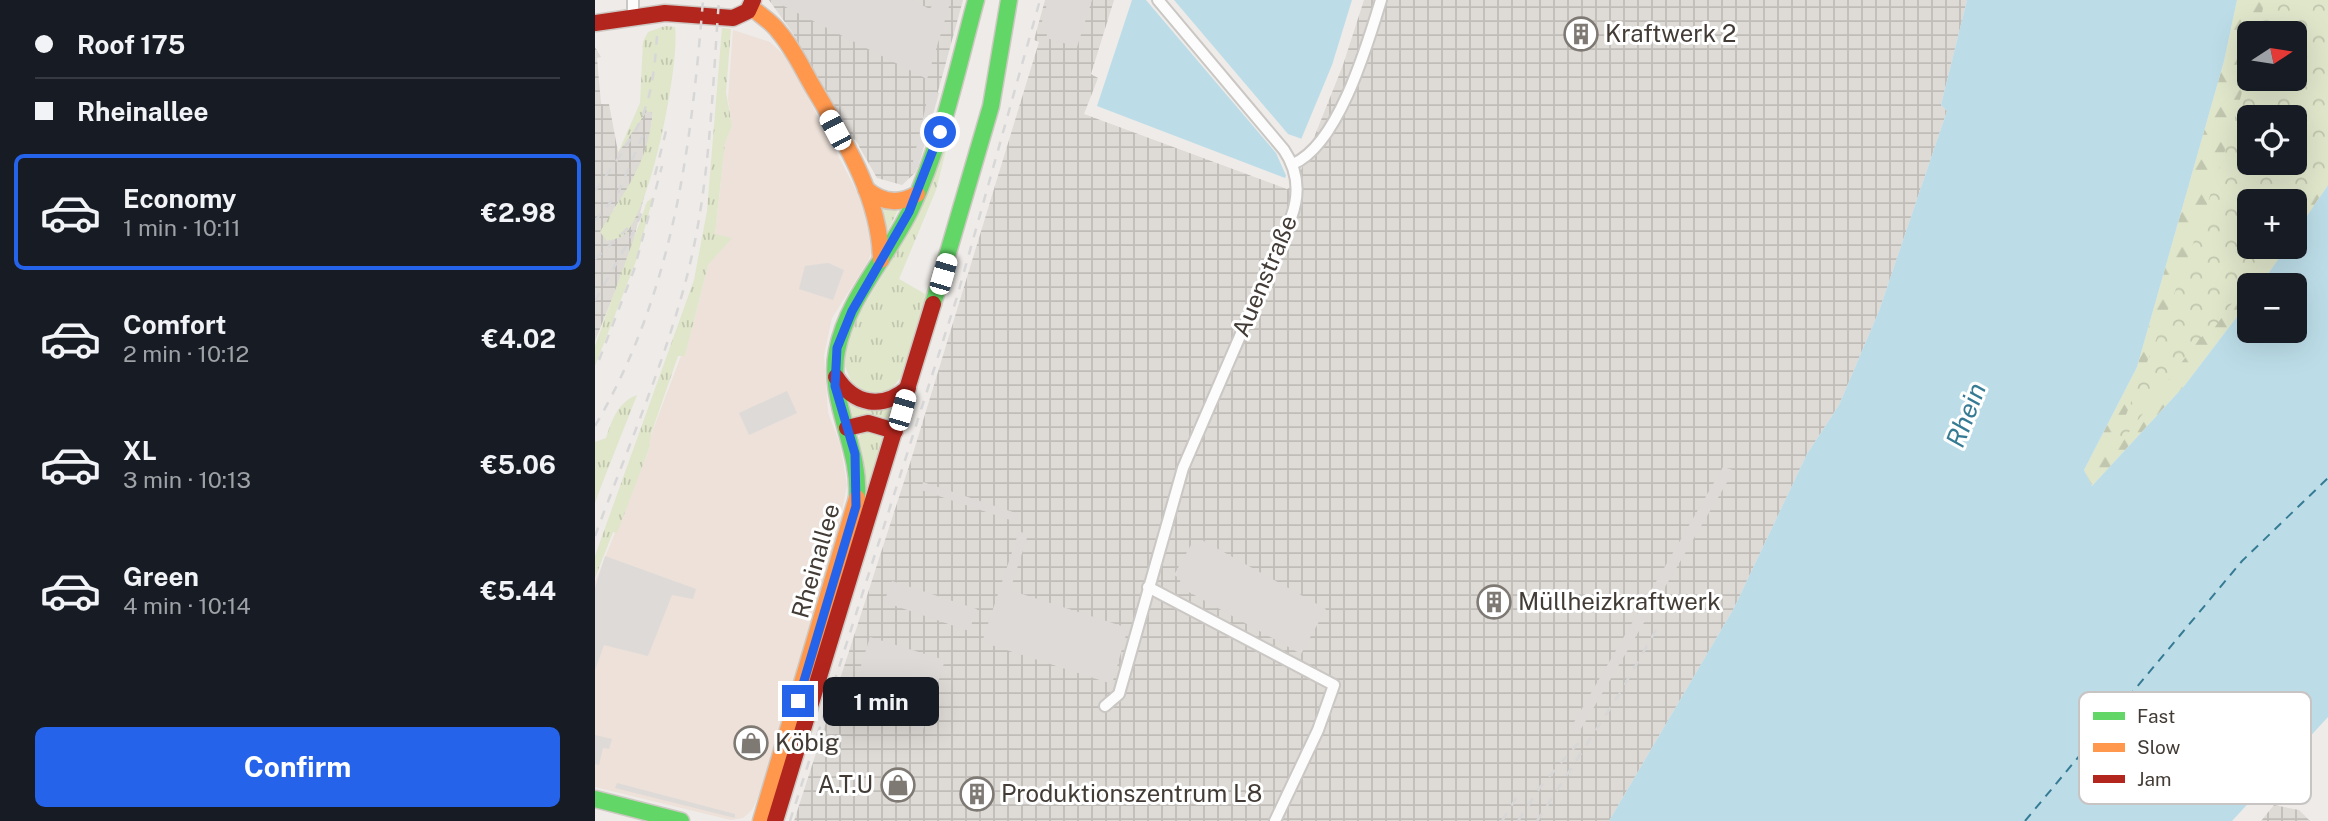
<!DOCTYPE html>
<html lang="en">
<head>
<meta charset="utf-8">
<style>
  :root { --surface:#171b24; --page:#20242c; --text:#f1f3f6; --muted:#9ea1a6; --line:#363941; --accent:#2563eb }
  body { margin:0; font-family:"Public Sans",sans-serif; background:var(--page); color:var(--text); height:100vh; display:flex; flex-direction:column; font-size:26px; white-space:nowrap }
  * { box-sizing:border-box; margin:0 }
  p { font-size:23px; color:var(--muted) }
  .icon { flex:none; width:38px; height:38px; fill:none; stroke:currentColor; stroke-width:2; stroke-linecap:round; stroke-linejoin:round }
  .map { position:relative; flex:1; overflow:hidden }
  .side { display:flex; flex-direction:column; background:var(--surface); width:595px }
  .side>* { flex:none }
  .top-card { display:grid; align-content:center; height:154px; padding:0 35px; background:var(--surface) }
  .needle { width:46px; rotate:78deg }
  .fabs { position:absolute; left:1642px; top:21px; display:grid; gap:14px }
  .fabs a { display:grid; place-items:center; width:70px; height:70px; border-radius:10px; background:var(--surface); box-shadow:0 7px 28px #0002; font-size:35px }
  .end { position:absolute; width:32px; height:32px; margin:-16px; border:9px solid #2563eb; background:#fff; box-shadow:0 0 0 4px #fff }
  .from { border-radius:50% }
  .bubble { position:absolute; height:49px; border-radius:10px; background:var(--surface); box-shadow:0 7px 28px #0002; font-size:23px; font-weight:700; line-height:49px; text-align:center }
  .car { position:absolute; width:21px; height:42px; margin:-21px -10px; border-radius:9px; box-shadow:0 0 5px 2px #0007; background:linear-gradient(#fff 24%,#345 0 40%,#fff 0 76%,#345 0 86%,#fff 0) }
  .top-card b { display:flex; align-items:center; gap:24px; height:66px; font-size:26px }
  .top-card b+b { border-top:2px solid var(--line) }
  .top-card i { width:18px; height:18px; background:var(--text) }
  ul { padding:0; list-style:none }
  li { display:flex; align-items:center; gap:21px; height:116px; margin:0 14px 10px; padding:0 21px; border:4px solid transparent; border-radius:10px }
  li div { flex:1 }
  li b { display:block; font-size:26px }
  li em { font-style:normal; font-weight:700 }
  li.selected { border-color:var(--accent) }
  li>.icon { width:63px; height:63px; stroke-width:1.5 }
  .cta { display:flex; gap:14px; margin-top:auto; padding:14px 35px }
  .cta a { flex:1; height:80px; border-radius:10px; background:var(--accent); color:#fff; font-size:28px; font-weight:700; line-height:80px; text-align:center }
  main { display:flex; flex:1; min-height:0 }
  .map>svg:first-child { display:block }
</style>
</head>
<body>
<main>
<section class="side">
<div class="top-card">
<b><i class="from"></i>Roof 175</b>
<b><i></i>Rheinallee</b>
</div>
<ul>
<li class="selected"><svg class="icon" aria-label="car" viewBox="0 0 24 24"><path d="M5 17H2v-5l4-1 3-4h7l3 4 3 1v5h-3M9 17h6M6 11h13"/><circle cx="7" cy="17" r="2"/><circle cx="17" cy="17" r="2"/></svg><div><b>Economy</b><p>1 min · 10:11</p></div><em>€2.98</em></li>
<li><svg class="icon" aria-label="car" viewBox="0 0 24 24"><path d="M5 17H2v-5l4-1 3-4h7l3 4 3 1v5h-3M9 17h6M6 11h13"/><circle cx="7" cy="17" r="2"/><circle cx="17" cy="17" r="2"/></svg><div><b>Comfort</b><p>2 min · 10:12</p></div><em>€4.02</em></li>
<li><svg class="icon" aria-label="car" viewBox="0 0 24 24"><path d="M5 17H2v-5l4-1 3-4h7l3 4 3 1v5h-3M9 17h6M6 11h13"/><circle cx="7" cy="17" r="2"/><circle cx="17" cy="17" r="2"/></svg><div><b>XL</b><p>3 min · 10:13</p></div><em>€5.06</em></li>
<li><svg class="icon" aria-label="car" viewBox="0 0 24 24"><path d="M5 17H2v-5l4-1 3-4h7l3 4 3 1v5h-3M9 17h6M6 11h13"/><circle cx="7" cy="17" r="2"/><circle cx="17" cy="17" r="2"/></svg><div><b>Green</b><p>4 min · 10:14</p></div><em>€5.44</em></li>
</ul>
<div class="cta"><a>Confirm</a></div>
</section>
<div class="map">
<svg width="1733" height="821" viewBox="0 0 1733 821">
  <defs>
    <pattern id="industrial-grid" width="8" height="8" patternUnits="userSpaceOnUse" patternTransform="scale(1.75)"><rect width="8" height="8" fill="#dedad6"/><path d="M0 4h8M4 0v8" fill="none" stroke="#c0bcb8"/></pattern>
    <pattern id="grass-tufts" width="24" height="20" patternUnits="userSpaceOnUse" patternTransform="scale(1.75)"><rect width="24" height="20" fill="#dfe6ca"/><path d="M3 7l-1-3M5 7V3M7 7l1-3M15 17l-1-3M17 17v-4M19 17l1-3" fill="none" stroke="#c1c6ae"/></pattern>
    <pattern id="forest-firs" width="22" height="20" patternUnits="userSpaceOnUse" patternTransform="scale(1.75)"><rect width="22" height="20" fill="#dfe6ca"/><path d="M5 1l3.5 6h-7zM16 11l3.5 6h-7z" fill="#c1c6ae"/></pattern>
    <pattern id="park-crowns" width="20" height="18" patternUnits="userSpaceOnUse" patternTransform="scale(1.75)"><rect width="20" height="18" fill="#dfe6ca"/><path d="M2 6a3 3 0 1 1 6 0M12 15a3 3 0 1 1 6 0" fill="none" stroke="#c1c6ae"/></pattern>
  </defs>
  <rect width="100%" height="100%" fill="#eeebe8"/>
  <polygon fill="#ede1d9" points="138,30 175,42 193,59 275,217 279,246 273,261 237,318 229,355 233,413 245,444 252,485 239,552 165,793 157,810 148,818 136,820 0,787 0,582 55,447 56,435 86,356 90,356 113,265 136,238 120,235 130,143 137,126 133,99"/>
  <g fill="url(#industrial-grid)">
    <polygon points="174,0 368,0 321,172 307,185 282,178 261,141 250,131 199,35"/>
    <polygon points="450,0 519,0 496,74 503,78 489,114 692,189 700,185 748,65 769,0 1372,0 1346,105 1352,111 1284,311 1244,405 1212,454 1139,608 1014,821 199,821 316,460 444,42 439,40"/>
    <polygon points="0,47 6,57 2,58 6,104 14,104 23,152 51,111 58,112 53,148 34,187 18,210 42,213 50,192 36,252 0,341"/>
    <polygon points="1679,805 1704,810 1715,821 1666,821"/>
  </g>
  <g fill="url(#grass-tufts)">
    <polygon points="385,0 384,18 341,190 304,279 330,294 348,248 306,377 294,392 272,394 256,381 249,364 255,329 301,253 333,189 346,155"/>
    <path d="M 70,26 L 80,27 C 85,63 56,213 28,236 C 24,238 16,240 12,241 L 5,232 C 32,187 51,167 58,113 L 52,111 L 23,153 L 45,103 L 48,42 L 53,32 Z"/>
    <polygon points="127,28 136,29 131,92 137,126 130,143 120,234 137,238 113,265 90,356 83,356 56,434 55,446 22,533 18,532 0,578 0,556 99,280 112,211"/>
    <polygon points="58,197 41,261 0,366 0,346 52,202"/>
    <polygon points="280,204 304,208 290,236"/>
    <path d="M 42,395 L 5,489 L 0,503 L 0,442 L 11,438 C 17,420 23,402 42,395 Z"/>
    <polygon points="253,404 271,411 302,404 297,420 277,415 255,420"/>
    <polygon points="273,430 292,435 265,518 263,440 266,434"/>
  </g>
  <path fill="url(#forest-firs)" fill-rule="evenodd" d="M 1642,0 L 1733,0 L 1733,185 L 1699,235 L 1699,201 L 1654,201 L 1654,247 L 1692,247 L 1665,285 L 1654,285 L 1654,301 L 1590,385 L 1497,486 L 1489,470 L 1542,367 L 1629,61 ZM 1654,33 L 1699,33 L 1699,79 L 1654,79 ZM 1654,117 L 1699,117 L 1699,163 L 1654,163 Z"/>
  <path fill="url(#park-crowns)" fill-rule="evenodd" d="M 1670,0 L 1733,0 L 1733,170 L 1699,216 L 1699,201 L 1654,201 L 1654,247 L 1677,247 L 1620,327 L 1605,338 L 1528,440 L 1523,435 C 1571,314 1623,192 1654,65 L 1654,79 L 1699,79 L 1699,33 L 1662,33 ZM 1654,117 L 1699,117 L 1699,163 L 1654,163 Z"/>
  <g fill="#dddad8">
    <polygon points="177,0 316,0 335,9 340,0 356,0 332,79"/>
    <polygon points="453,0 497,0 482,47 451,38 453,31 445,29"/>
    <polygon points="334,92 344,93 323,168 317,166"/>
    <polygon points="233,263 249,270 238,300 204,289 210,266"/>
    <polygon points="192,391 202,413 154,435 144,413"/>
    <polygon points="1128,467 1138,470 1134,479 983,734 975,729"/>
    <polygon points="328,482 424,514 421,522 326,490"/>
    <polygon points="424,531 433,535 415,590 533,628 517,684 387,642"/>
    <polygon points="607,540 731,609 706,654 583,586 586,579 579,575 597,543 604,546"/>
    <polygon points="10,556 101,589 98,599 77,595 53,656 9,645 0,670 0,588"/>
    <polygon points="297,581 382,609 374,631 289,602"/>
    <polygon points="275,637 350,660 328,730 305,723 312,701 260,685"/>
    <polygon points="0,735 17,739 14,749 8,748 4,765 0,764"/>
    <polygon points="22,783 140,814 140,818 20,788"/>
  </g>
  <g fill="#bcdde8">
    <polygon points="537,0 757,0 737,65 690,178 502,106"/>
    <polygon points="1372,0 1642,0 1629,61 1542,367 1489,470 1497,486 1590,385 1654,301 1654,331 1699,331 1699,285 1665,285 1692,247 1699,247 1699,235 1733,185 1733,717 1637,821 1014,821 1139,608 1212,454 1244,405 1284,311 1352,111 1346,105"/>
  </g>
  <polygon fill="#eeebe8" points="551,0 579,0 693,134 710,140 693,180 681,153"/>
  <g fill="none" stroke-linecap="round" stroke-linejoin="round">
    <polyline stroke="#367b94" stroke-width="2" stroke-dasharray="9 7" stroke-linecap="butt" points="1430,821 1647,561 1733,478"/>
    <defs>
      <g id="street">
        <polyline points="38,0 38,18"/>
        <path d="M 698,164 C 743,145 772,46 786,0"/>
        <polyline points="553,587 739,685 723,730 680,821"/>
        <path d="M 510,706 L 524,694 L 588,468 L 696,218 C 705,194 704,172 689,150 L 563,0"/>
      </g>
      <g id="fast">
        <polyline points="338,304 396,106 414,0"/>
        <path d="M 262,498 C 266,448 232,401 242,351 C 252,298 293,257 316,209 C 347,143 362,70 381,0"/>
        <polyline points="0,799 86,821"/>
      </g>
      <g id="slow">
        <path d="M 156,7 C 165,15 177,22 184,32 C 198,48 207,68 218,87 C 249,140 285,197 286,260"/>
        <path d="M 271,189 C 287,203 304,205 322,194"/>
        <polyline points="166,821 262,498"/>
      </g>
      <g id="jam">
        <polyline points="0,23 70,13 138,18 153,11 158,0"/>
        <path d="M 241,377 C 259,405 287,410 313,388"/>
        <polyline points="252,428 273,423 300,431"/>
        <polyline points="180,821 338,304"/>
      </g>
    </defs>
    <use href="#street" stroke="#cac7c4" stroke-width="14"/>
    <use href="#fast" stroke="#cec8c2" stroke-width="19"/>
    <use href="#slow" stroke="#cec8c2" stroke-width="19"/>
    <use href="#jam" stroke="#cec8c2" stroke-width="19"/>
    <use href="#street" stroke="#fcfcfc" stroke-width="10"/>
    <use href="#fast" stroke="#63d668" stroke-width="16"/>
    <use href="#slow" stroke="#ff974d" stroke-width="16"/>
    <use href="#jam" stroke="#b3261e" stroke-width="16"/>
    <g stroke="#d8d7d7" stroke-width="2.5" stroke-dasharray="9 9" stroke-linecap="butt">
      <polyline points="60,175 73,123"/>
      <path d="M 0,191 C 45,128 57,114 62,36"/>
      <polyline points="0,221 23,193 50,130"/>
      <polyline points="0,259 33,228"/>
      <polyline points="0,301 36,237 50,205"/>
      <polyline points="4,360 39,270 67,166"/>
      <path d="M 0,426 C 78,293 96,150 108,0"/>
      <path d="M 0,536 C 31,452 68,367 91,280 C 115,189 117,93 124,0"/>
      <polyline points="195,821 362,297 445,0"/>
      <polyline points="907,821 925,792"/>
      <polyline points="923,821 946,786 985,741"/>
      <polyline points="942,821 1025,693 1065,623"/>
    </g>
  </g>
  <g fill="none" stroke-linecap="round" stroke-linejoin="round">
    <polyline stroke="#2563eb" stroke-width="9" points="203,701 261,506 260,454 240,386 242,348 257,311 314,212 345,132"/>
  </g>
  <defs>
    <symbol id="building-ring" viewBox="-11 -11 22 22"><circle r="9.5" fill="#fff" stroke="#7f7974" stroke-width="1.5"/><path d="M-4-6H4V6H1V3H-1V6H-4ZM-2.5-4.3h1.7v1.8h-1.7ZM.8-4.3h1.7v1.8H.8ZM-2.5-1h1.7V.8h-1.7ZM.8-1h1.7V.8H.8Z" fill="#7f7974"/></symbol>
    <symbol id="shop-ring" viewBox="-11 -11 22 22"><circle r="9.5" fill="#fff" stroke="#7f7974" stroke-width="1.5"/><path d="M-5-2.5h2.3a2.7 3.5 0 0 1 5.4 0H5L5.5 6h-11ZM-1.5-2.5h3a1.5 2.3 0 0 0-3 0Z" fill="#7f7974"/></symbol>
  </defs>
  <g fill-rule="evenodd">
    <use href="#building-ring" x="967" y="15" width="38" height="38"/>
    <use href="#building-ring" x="880" y="583" width="38" height="38"/>
    <use href="#shop-ring" x="137" y="724" width="38" height="38"/>
    <use href="#shop-ring" x="284" y="766" width="38" height="38"/>
    <use href="#building-ring" x="363" y="775" width="38" height="38"/>
  </g>
  <g text-anchor="middle" stroke-width="6" stroke-linejoin="round" paint-order="stroke">
    <g font-size="24" fill="#433c36" stroke="#fff" text-anchor="start">
      <text x="1010" y="42">Kraftwerk 2</text>
      <text x="923" y="610">Müllheizkraftwerk</text>
      <text x="180" y="751">Köbig</text>
      <text x="278" y="793" text-anchor="end">A.T.U</text>
      <text x="406" y="802">Produktionszentrum L8</text>
    </g>
    <g font-size="24" fill="#433c36" stroke="#fff">
      <text transform="translate(670 276) rotate(-67)" y="8">Auenstraße</text>
      <text transform="translate(221 561) rotate(-74)" y="8">Rheinallee</text>
    </g>
    <g font-size="26" font-style="italic" fill="#367b94" stroke="#fff">
      <text transform="translate(1371 415) rotate(-69)" y="9">Rhein</text>
    </g>
  </g>
  <rect x="1484" y="692" width="232" height="112" rx="10" fill="#fff" stroke="#c7c4c3" stroke-width="2"/>
  <rect x="1498" y="712" width="32" height="8" fill="#63d668"/>
  <rect x="1498" y="743" width="32" height="9" fill="#ff974d"/>
  <rect x="1498" y="775" width="32" height="8" fill="#b3261e"/>
  <g font-size="19" fill="#433c36">
    <text x="1542" y="723">Fast</text>
    <text x="1542" y="754">Slow</text>
    <text x="1542" y="786">Jam</text>
  </g>
</svg>
<div class="fabs">
<a><svg class="needle" viewBox="-14 -14 28 28"><path d="M0-13l5 13h-10z" fill="#e53935"/><path d="M0 13l5-13h-10z" fill="#9ea1a6"/></svg></a>
<a><svg class="icon" aria-label="locate" viewBox="0 0 24 24"><circle cx="12" cy="12" r="6"/><path d="M12 2v4M12 18v4M2 12h4M18 12h4"/></svg></a>
<a>+</a>
<a>−</a>
</div>
<i class="end from" style="left:345px;top:132px"></i>
<i class="end" style="left:203px;top:701px"></i>
<div class="bubble" style="left:228px;top:677px;width:116px">1 min</div>
<i class="car" style="left:240px;top:130px;rotate:332deg"></i>
<i class="car" style="left:348px;top:274px;rotate:16deg"></i>
<i class="car" style="left:307px;top:410px;rotate:16deg"></i>
</div>
</main>
</body>
</html>
